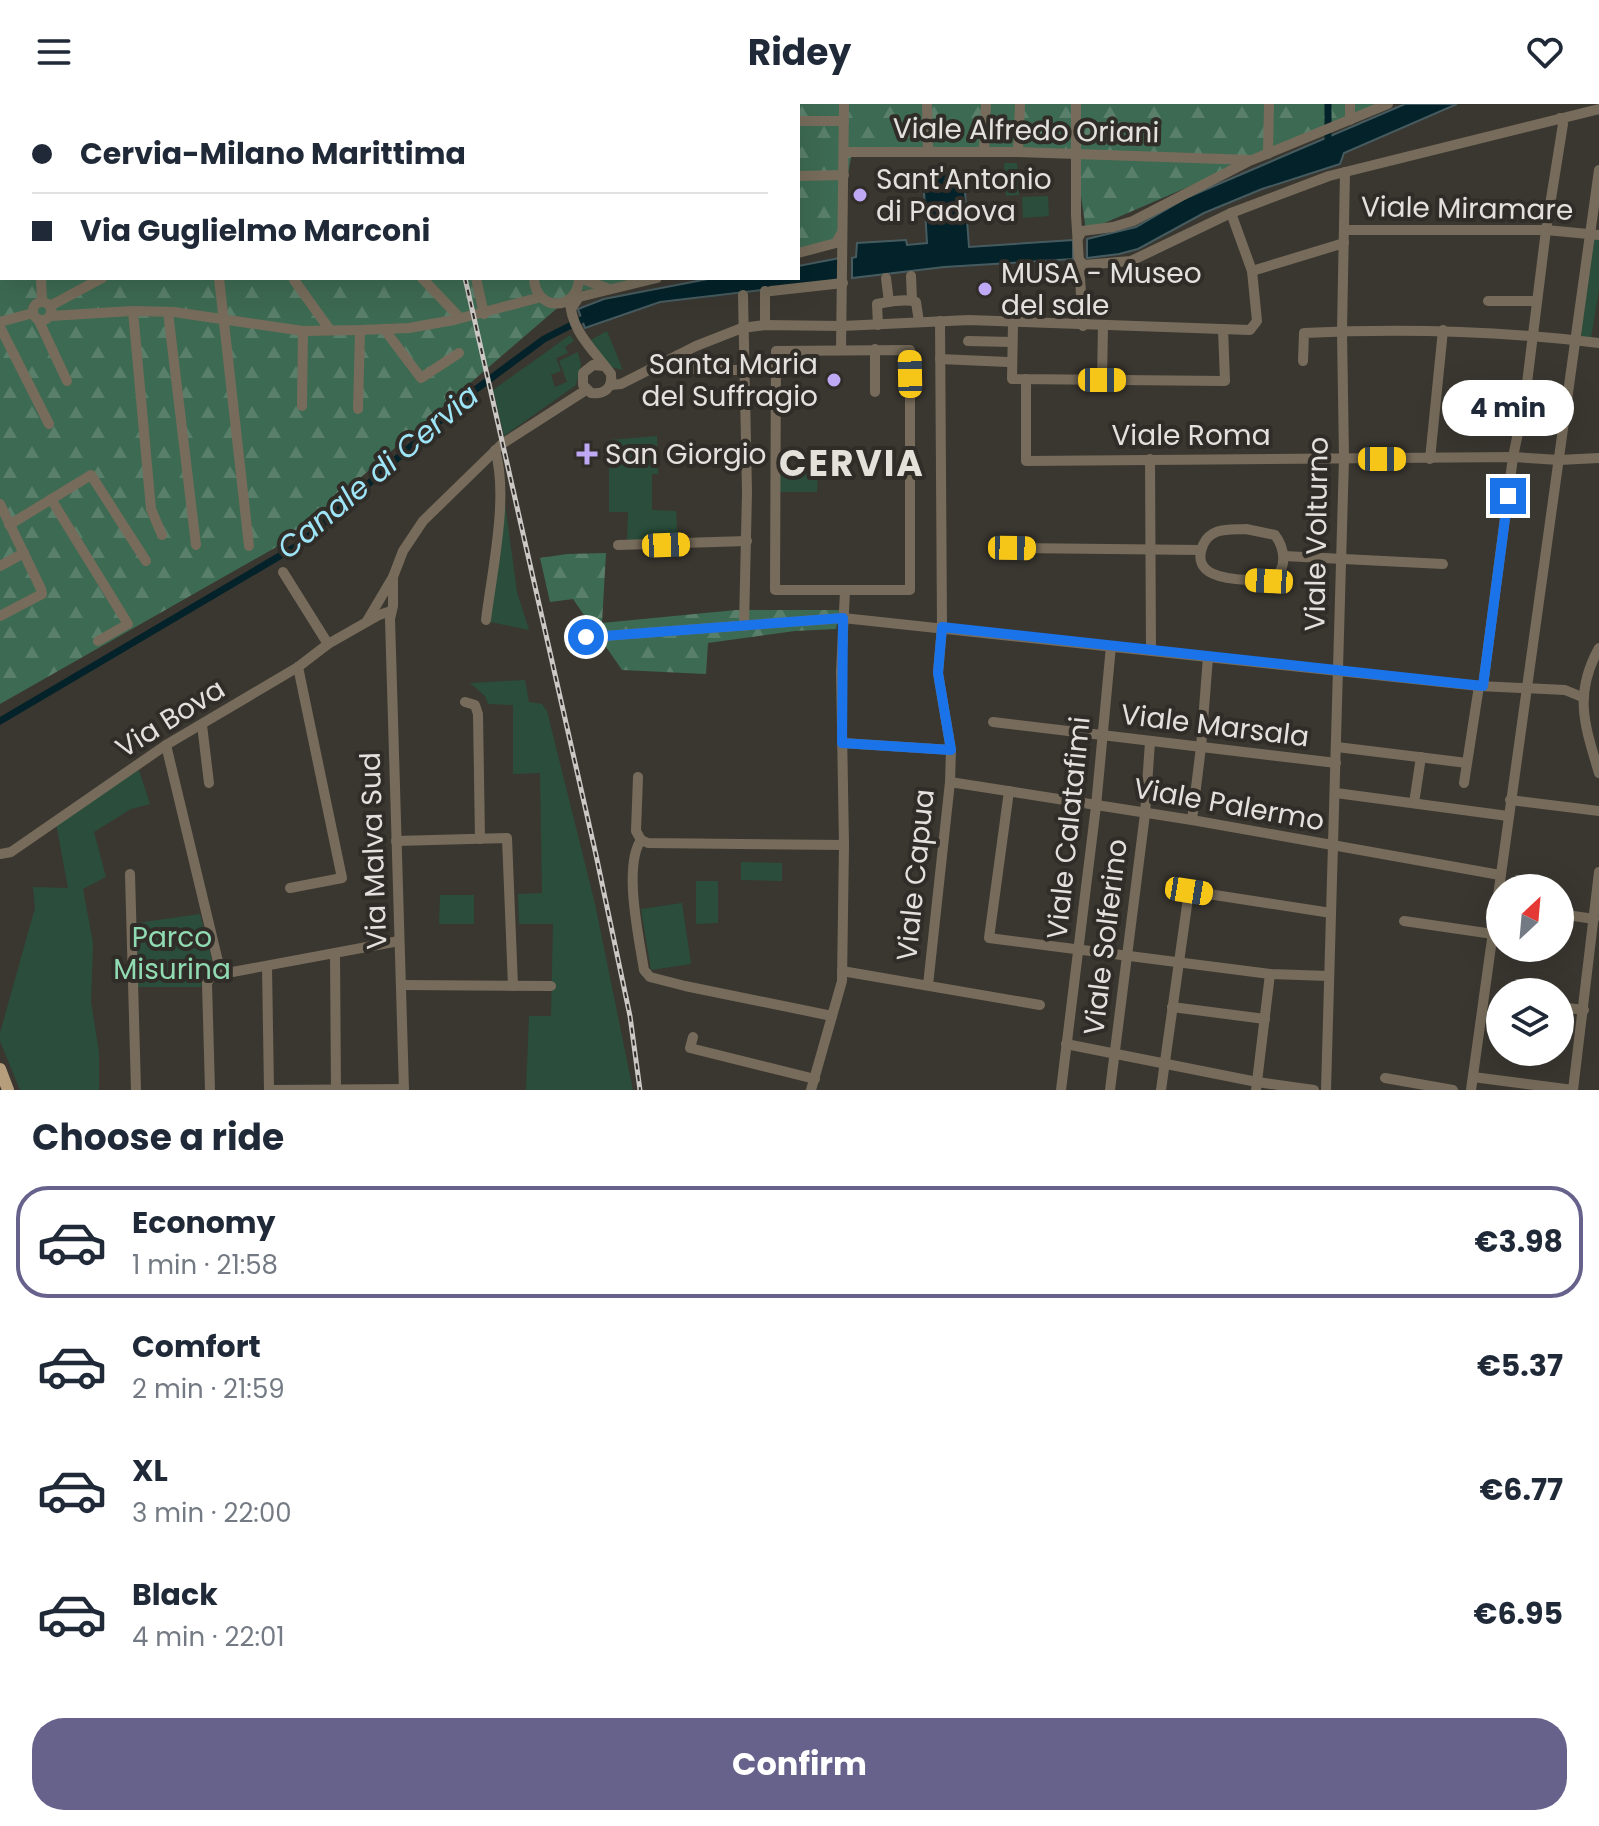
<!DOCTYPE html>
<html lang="en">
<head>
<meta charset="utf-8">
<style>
  :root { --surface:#fff; --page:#f6f6f7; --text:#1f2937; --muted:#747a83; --line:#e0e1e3; --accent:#67628c }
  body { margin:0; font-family:Poppins,sans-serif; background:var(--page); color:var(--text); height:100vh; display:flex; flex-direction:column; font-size:30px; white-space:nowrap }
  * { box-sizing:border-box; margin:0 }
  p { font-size:26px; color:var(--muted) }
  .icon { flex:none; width:44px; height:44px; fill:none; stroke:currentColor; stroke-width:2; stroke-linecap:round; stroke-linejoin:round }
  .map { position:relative; height:986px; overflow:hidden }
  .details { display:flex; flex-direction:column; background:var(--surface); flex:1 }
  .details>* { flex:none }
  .guide { position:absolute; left:0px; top:0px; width:800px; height:176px; box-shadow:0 8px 32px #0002; display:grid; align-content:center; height:176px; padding:0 32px; background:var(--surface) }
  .needle { width:52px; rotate:26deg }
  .controls { position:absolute; left:1486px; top:770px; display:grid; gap:16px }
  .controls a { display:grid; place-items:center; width:88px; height:88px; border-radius:50%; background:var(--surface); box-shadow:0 8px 32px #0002; font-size:40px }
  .end { position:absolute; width:36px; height:36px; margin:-18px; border:10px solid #1a73e8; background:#fff; box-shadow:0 0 0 4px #fff }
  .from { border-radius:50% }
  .bubble { position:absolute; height:56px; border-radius:28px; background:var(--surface); box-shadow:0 8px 32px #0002; font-size:26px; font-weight:700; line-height:56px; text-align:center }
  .car { position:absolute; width:24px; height:48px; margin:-24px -12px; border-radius:10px; box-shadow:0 0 6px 2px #0007; background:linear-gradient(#f5c518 24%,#345 0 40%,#f5c518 0 76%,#345 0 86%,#f5c518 0) }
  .guide b { display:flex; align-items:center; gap:28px; height:76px; font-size:30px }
  .guide b+b { border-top:2px solid var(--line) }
  .guide i { width:20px; height:20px; background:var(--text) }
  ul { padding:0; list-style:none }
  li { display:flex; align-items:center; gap:24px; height:112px; margin:0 16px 12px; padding:0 16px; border:4px solid transparent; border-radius:32px }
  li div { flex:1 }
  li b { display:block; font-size:30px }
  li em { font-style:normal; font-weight:700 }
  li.current { border-color:var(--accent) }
  li>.icon { width:72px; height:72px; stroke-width:1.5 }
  h2 { padding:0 32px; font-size:36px; line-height:96px }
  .cta { display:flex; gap:16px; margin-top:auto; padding:16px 32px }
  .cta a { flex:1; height:92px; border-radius:32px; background:var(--accent); color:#fff; font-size:32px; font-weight:700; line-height:92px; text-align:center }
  header { display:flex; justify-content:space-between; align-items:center; height:104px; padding:0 32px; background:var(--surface); font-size:36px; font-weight:700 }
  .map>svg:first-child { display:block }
</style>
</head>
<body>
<header><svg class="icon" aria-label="menu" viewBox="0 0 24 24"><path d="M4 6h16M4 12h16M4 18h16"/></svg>Ridey<svg class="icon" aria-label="heart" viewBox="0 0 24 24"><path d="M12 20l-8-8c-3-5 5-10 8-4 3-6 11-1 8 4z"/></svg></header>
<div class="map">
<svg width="1599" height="986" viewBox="0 0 1599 986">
  <defs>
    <pattern id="forest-firs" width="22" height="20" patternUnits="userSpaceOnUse" patternTransform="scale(2)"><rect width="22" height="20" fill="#3d6a52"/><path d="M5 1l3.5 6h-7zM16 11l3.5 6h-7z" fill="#597f6a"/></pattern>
  </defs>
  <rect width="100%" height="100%" fill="#3a3731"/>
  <g fill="#2a4e3b">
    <polygon points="1004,59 1017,59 1019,91 1006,92"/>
    <polygon points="1048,92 1049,112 1023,114 1022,93"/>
    <polygon points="1593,134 1599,135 1599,186 1591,234 1581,233"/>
    <polygon points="607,227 622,264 622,266 611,263 589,237"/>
    <polygon points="570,231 574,237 565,243 568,249 556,254 561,267 551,271 555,283 567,278 559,257 578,248 581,261 576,281 504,332 493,286"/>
    <polygon points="657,332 658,370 652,370 652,406 676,407 678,438 627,439 628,408 609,408 609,336"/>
    <polygon points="818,368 817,388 779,388 779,369"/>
    <polygon points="504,392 517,488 529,526 490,518"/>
    <polygon points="525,576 529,598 542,600 547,607 595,800 633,986 526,986 529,912 551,912 553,820 519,820 518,790 542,789 540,669 513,670 513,601 488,600 485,592 470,579"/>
    <polygon points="139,666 150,700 131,705 94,728 106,773 83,785 93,839 91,898 99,948 99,986 20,986 0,937 0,929 35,804 33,783 68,784 56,719"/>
    <polygon points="741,758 782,759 782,777 741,776"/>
    <polygon points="696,777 718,777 718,819 696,820"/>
    <polygon points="440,791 474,791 474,820 439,820"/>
    <polygon points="682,799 691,860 651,866 641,805"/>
    <polygon points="200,810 212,856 206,857 208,866 204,867 201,883 138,883 137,819"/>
  </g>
  <g fill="url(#forest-firs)">
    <polygon points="0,0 1380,0 1086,127 1075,49 852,48 836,139 798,147 798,2 2,2 2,174 653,174 576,188 287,437 0,600"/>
    <polygon points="606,449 602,519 736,506 840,506 836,525 795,527 708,539 706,570 622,566 573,495 550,498 540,454 567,450"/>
  </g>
  <g fill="#032229" stroke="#465b5f" stroke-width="2">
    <polygon points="1405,0 1457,0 1344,49 1340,60 1262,85 1204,109 1138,145 1119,150 1087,154 1087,135 1136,123 1186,94"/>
    <polygon points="953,68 959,68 960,76 968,75 969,83 965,88 969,143 1073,136 1073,155 944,163 852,174 852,154 856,153 857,139 906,136 907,141 927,139 923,70 950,69 953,76"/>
    <polygon points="840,154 840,177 660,198 585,224 578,205 604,195 713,174 798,174 798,162"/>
  </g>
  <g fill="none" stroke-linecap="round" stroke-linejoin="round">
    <g stroke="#032229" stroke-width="7">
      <polyline points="1328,42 1328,0"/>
      <polyline points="0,617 300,440 475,286 544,235 589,212"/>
    </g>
    <g stroke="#776c5b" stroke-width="10">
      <polyline points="29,0 29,2"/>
      <polyline points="77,0 77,2"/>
      <polyline points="125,0 125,2"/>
      <polyline points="172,0 172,2"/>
      <polyline points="516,0 517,2"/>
      <polyline points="760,0 760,2"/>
      <polyline points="927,0 928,47"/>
      <polyline points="1076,0 1076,111 1083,222"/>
      <polyline points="254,2 254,0"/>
      <polyline points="315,2 316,0"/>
      <polyline points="665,2 665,0"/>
      <polyline points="718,2 718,0"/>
      <polyline points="1350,16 1350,0"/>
      <polyline points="798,17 844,17"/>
      <polyline points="984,47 986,0"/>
      <polyline points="844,48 1018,48 1252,56 1388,0"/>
      <polyline points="1018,48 1020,0"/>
      <polyline points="1268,50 1269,0"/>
      <polyline points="798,72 844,71"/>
      <polyline points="1344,126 1546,126 1599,131"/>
      <polyline points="1078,134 1082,127 1113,123 1133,117 1251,56"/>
      <polyline points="798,149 836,139 841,130"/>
      <polyline points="1079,156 1084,161 1131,157 1231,109 1329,72 1599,5"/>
      <polyline points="1252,167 1344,139"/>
      <polyline points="911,172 912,196"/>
      <polyline points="41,174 42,198"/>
      <polyline points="219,174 249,442"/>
      <polyline points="422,174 459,213"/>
      <polyline points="476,174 484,210"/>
      <path d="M 534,174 C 535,208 578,208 579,174"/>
      <polyline points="580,174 609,185"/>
      <polyline points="886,174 889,198"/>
      <polyline points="294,176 330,226"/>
      <polyline points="771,187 843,179"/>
      <polyline points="743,191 747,388 744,522"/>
      <path d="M 570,195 C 570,227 594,246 611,270 C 613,284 604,291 591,289 L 583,281 L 583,269 L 593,261 L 604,262"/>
      <polyline points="1488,197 1537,197"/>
      <circle cx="42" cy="207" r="9"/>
      <polyline points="50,202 102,174"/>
      <polyline points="571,205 579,193 657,174"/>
      <polyline points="133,207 151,405 162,431"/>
      <polyline points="168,208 196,441"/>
      <polyline points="50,212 133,207 174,208 303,227 360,226 409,224 454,216 541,193"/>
      <polyline points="38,215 67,277"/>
      <polyline points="0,218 33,209"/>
      <polyline points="1013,219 1012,275 1225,277 1223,225"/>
      <polyline points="765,221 765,187"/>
      <path d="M 878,221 L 877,200 C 889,198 905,194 916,198 L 919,218"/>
      <polyline points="0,223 49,320"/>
      <polyline points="384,225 421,274 459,249"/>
      <polyline points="968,237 1012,238"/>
      <polyline points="841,246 844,0"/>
      <polygon points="910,246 910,486 775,486 776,247"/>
      <polyline points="678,251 685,253 696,266 746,266"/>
      <polyline points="940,255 1008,258"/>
      <path d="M 1303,257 L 1304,229 C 1403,224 1501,227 1599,239"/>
      <polyline points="1026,275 1026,357 1513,353 1559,356 1599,354"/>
      <polyline points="1102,276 1103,222"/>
      <polyline points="611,281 621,280 696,242 742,224 765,221 842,222 969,216 1250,226 1257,217 1252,167 1231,109"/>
      <polyline points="875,288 875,245"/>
      <polyline points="302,302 303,227"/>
      <polyline points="358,305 360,226"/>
      <polyline points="1150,355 1151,546"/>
      <polyline points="1430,355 1443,226"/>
      <polyline points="51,395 128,520 98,537"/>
      <polyline points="0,400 41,485 42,490 0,512"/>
      <polyline points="9,421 91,371 146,457"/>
      <path d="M 1246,425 L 1275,431 C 1284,443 1289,465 1272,475 C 1265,479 1255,477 1247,476 C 1228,475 1190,472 1203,441 C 1211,423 1229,426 1246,425 Z"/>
      <polyline points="618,441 747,437"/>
      <polyline points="1012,444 1201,446"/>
      <polyline points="1284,452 1443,460"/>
      <polyline points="0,462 24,449"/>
      <polyline points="283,468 328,540"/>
      <polyline points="393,473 393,502 390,515 404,986"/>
      <path d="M 486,516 C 492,467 509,392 495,346"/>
      <polyline points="367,517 393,473 403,447 423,417 502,340 586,286"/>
      <circle cx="595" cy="533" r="9"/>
      <polyline points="604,532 843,514 1479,582 1565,586 1582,593"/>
      <path d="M 1599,544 C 1573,591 1585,622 1599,669"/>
      <polyline points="1483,582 1513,353 1525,295 1546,126 1563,20 1560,14"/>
      <polyline points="465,598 475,601 478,610 480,735"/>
      <polyline points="993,618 1336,659"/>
      <polyline points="202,621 209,679"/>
      <polyline points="842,639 951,646"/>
      <polyline points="166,641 221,870"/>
      <polyline points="1337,643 1467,659"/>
      <path d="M 638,673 L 636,727 L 641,736 C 623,762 639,834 644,866 L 650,873 L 685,882 L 832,912"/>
      <polyline points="950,678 1192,716 1500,771"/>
      <polyline points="1464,679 1479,582"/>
      <polyline points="1009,687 989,834 1270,870 1329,872"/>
      <polyline points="1336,689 1508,712"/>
      <polyline points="1510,696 1599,707"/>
      <polyline points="1414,699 1421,653"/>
      <polyline points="1192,716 1201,643 1208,553"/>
      <polyline points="641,736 648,739 844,741"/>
      <polyline points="396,737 507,734 513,882"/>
      <polyline points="0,750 11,748 166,641 298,563 328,540 379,511 391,507"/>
      <polyline points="130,770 136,986"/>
      <polyline points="290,784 342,774 298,563"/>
      <polyline points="1560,810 1594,815"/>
      <polyline points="1404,817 1493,830"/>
      <polyline points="335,850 336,986"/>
      <polyline points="267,862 269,986"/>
      <polyline points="842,867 1040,901"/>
      <polyline points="401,881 551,882"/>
      <polyline points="928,881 950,678 951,646 938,569 942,523 940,217"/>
      <polyline points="1172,903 1265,915"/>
      <polyline points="1560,903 1584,906"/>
      <polyline points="693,933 690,944 815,975"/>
      <polyline points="1066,940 1257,978 1314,986"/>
      <polyline points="1473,973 1573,986"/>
      <polyline points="1385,974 1453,986"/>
      <polyline points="210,986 207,879 211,872 399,837"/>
      <polyline points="273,986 404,985"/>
      <polyline points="811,986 842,877 844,741 841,568 845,487"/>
      <polyline points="1061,986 1096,702 1111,542"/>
      <polyline points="1110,986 1145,710 1150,638"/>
      <polyline points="1161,986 1189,787 1331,809"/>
      <polyline points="1256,986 1270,870"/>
      <polyline points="1326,986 1344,354 1342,227 1345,68"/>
      <polyline points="1471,986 1599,66"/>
      <polyline points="1573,986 1599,768"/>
    </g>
    <polyline stroke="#b69e7d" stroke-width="12" points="0,965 8,986"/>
    <defs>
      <g id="rail">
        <polyline points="427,0 428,2"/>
        <polyline points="465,174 596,751 630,912 640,986"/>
      </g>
    </defs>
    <use href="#rail" stroke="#cbc8c5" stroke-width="5"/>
    <use href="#rail" stroke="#302c28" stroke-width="2" stroke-dasharray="6" stroke-linecap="butt"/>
  </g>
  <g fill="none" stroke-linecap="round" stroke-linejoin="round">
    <polyline stroke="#1a73e8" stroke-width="10" points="586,533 590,525 595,524 601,526 604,532 843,514 842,639 951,646 938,569 942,523 1483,582 1508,392"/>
  </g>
  <g fill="#bfa8f4" stroke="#302c28" stroke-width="3">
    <circle cx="860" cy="91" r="8"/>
    <circle cx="985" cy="185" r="8"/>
    <circle cx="834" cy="276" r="8"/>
    <path d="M583 338h8v8h8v8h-8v8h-8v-8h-8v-8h8z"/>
  </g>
  <g text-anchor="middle" stroke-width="8" stroke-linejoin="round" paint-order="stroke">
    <g font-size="28" fill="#e3e1de" stroke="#302c28">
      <text transform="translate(1026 26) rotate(1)" y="10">Viale Alfredo Oriani</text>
      <text transform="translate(1467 104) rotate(1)" y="10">Viale Miramare</text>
      <text x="1191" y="341">Viale Roma</text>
      <text transform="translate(1316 430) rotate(-89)" y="10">Viale Volturno</text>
      <text transform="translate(170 614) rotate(-32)" y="10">Via Bova</text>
      <text transform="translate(1215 621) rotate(7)" y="10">Viale Marsala</text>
      <text transform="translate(1229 700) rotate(10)" y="10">Viale Palermo</text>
      <text transform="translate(1068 724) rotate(-84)" y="10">Viale Calatafimi</text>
      <text transform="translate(373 747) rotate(-92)" y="10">Via Malva Sud</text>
      <text transform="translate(915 771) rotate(-84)" y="10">Viale Capua</text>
      <text transform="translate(1105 833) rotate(-83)" y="10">Viale Solferino</text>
    </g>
    <g font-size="28" fill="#e3e1de" stroke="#302c28" text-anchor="start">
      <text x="876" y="85">Sant'Antonio<tspan x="876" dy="32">di Padova</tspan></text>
      <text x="1001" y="179">MUSA - Museo<tspan x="1001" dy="32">del sale</tspan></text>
      <text x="818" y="270" text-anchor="end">Santa Maria<tspan x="818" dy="32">del Suffragio</tspan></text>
      <text x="605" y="360">San Giorgio</text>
    </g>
    <g font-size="28" fill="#91dbb3" stroke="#302c28">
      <text x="172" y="843">Parco<tspan x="172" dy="32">Misurina</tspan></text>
    </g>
    <g font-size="30" font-style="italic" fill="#9ee5f8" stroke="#302c28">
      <text transform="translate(378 368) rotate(-40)" y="10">Canale di Cervia</text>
    </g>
    <g font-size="36" font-weight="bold" letter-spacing="2" fill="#e4e0da" stroke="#302c28">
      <text x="852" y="372">CERVIA</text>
    </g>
  </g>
</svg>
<div class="controls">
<a><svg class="needle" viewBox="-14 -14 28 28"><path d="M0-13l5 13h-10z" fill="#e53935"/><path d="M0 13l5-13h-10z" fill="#747a83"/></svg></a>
<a><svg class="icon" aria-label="layers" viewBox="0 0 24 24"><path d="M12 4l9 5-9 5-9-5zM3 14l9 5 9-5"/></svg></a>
</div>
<i class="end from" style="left:586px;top:533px"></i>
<i class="end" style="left:1508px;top:392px"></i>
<div class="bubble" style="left:1442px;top:276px;width:132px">4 min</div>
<i class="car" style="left:910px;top:270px;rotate:359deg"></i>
<i class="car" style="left:1102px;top:276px;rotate:90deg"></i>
<i class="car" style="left:1382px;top:355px;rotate:90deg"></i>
<i class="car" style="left:666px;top:441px;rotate:88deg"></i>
<i class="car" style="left:1012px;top:444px;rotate:91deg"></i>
<i class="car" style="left:1269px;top:477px;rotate:273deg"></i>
<i class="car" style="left:1189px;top:787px;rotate:99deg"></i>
<div class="guide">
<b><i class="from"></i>Cervia-Milano Marittima</b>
<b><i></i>Via Guglielmo Marconi</b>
</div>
</div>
<section class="details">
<h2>Choose a ride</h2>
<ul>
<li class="current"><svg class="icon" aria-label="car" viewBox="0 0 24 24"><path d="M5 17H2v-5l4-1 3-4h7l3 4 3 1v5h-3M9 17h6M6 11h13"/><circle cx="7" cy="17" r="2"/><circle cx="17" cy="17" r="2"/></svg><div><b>Economy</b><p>1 min · 21:58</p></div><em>€3.98</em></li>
<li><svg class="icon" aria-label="car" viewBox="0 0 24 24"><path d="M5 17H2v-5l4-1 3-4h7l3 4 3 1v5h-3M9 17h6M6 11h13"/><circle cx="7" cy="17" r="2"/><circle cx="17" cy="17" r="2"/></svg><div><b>Comfort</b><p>2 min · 21:59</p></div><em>€5.37</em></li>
<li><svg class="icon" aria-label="car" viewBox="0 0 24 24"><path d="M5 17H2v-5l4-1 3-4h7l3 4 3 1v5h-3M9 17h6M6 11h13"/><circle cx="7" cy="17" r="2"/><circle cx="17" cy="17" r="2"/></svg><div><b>XL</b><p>3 min · 22:00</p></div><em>€6.77</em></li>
<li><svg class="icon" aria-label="car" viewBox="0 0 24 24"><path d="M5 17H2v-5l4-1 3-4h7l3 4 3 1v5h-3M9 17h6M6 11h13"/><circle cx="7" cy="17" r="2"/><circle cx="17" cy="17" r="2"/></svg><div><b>Black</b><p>4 min · 22:01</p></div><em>€6.95</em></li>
</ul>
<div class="cta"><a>Confirm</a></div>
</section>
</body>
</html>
